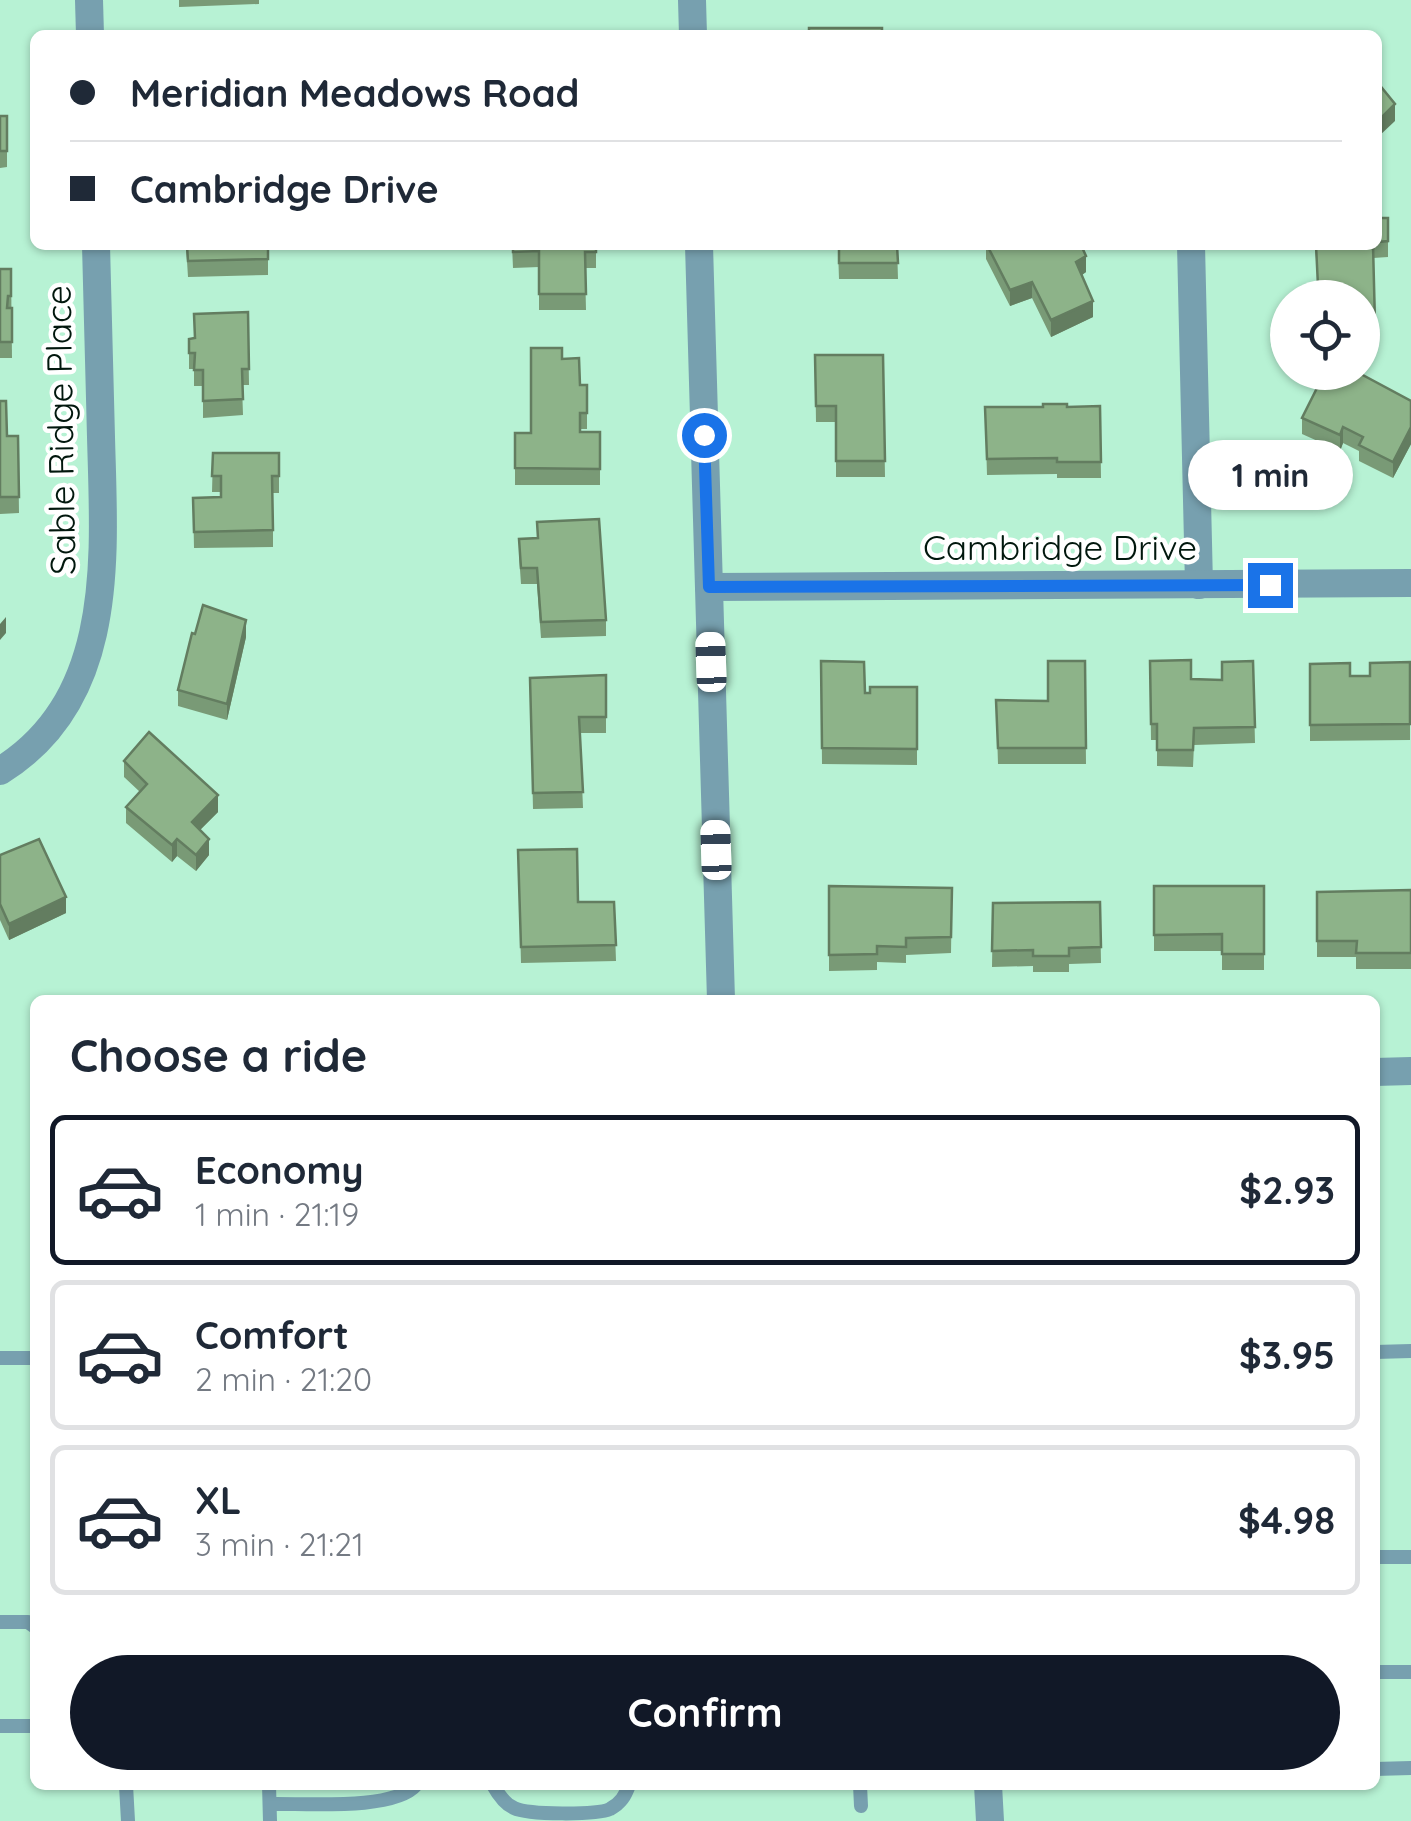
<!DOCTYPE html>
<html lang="en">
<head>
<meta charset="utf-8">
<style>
  :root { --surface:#fff; --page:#f6f6f7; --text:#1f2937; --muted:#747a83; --line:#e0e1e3; --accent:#111827 }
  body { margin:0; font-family:Quicksand,sans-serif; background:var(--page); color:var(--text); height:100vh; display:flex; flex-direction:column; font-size:38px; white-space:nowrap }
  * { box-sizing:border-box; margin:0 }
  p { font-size:32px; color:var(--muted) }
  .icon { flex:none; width:55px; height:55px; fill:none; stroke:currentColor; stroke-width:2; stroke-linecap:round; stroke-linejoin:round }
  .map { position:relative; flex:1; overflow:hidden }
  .side { position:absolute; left:30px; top:995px; width:1350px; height:795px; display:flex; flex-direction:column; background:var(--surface); border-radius:15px; box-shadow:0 2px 8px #0004 }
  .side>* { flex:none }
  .banner { position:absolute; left:30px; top:30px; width:1352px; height:220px; border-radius:15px; box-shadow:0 2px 8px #0004; display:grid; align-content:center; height:220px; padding:0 40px; background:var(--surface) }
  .controls { position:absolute; left:1270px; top:280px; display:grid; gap:20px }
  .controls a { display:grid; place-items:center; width:110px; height:110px; border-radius:50%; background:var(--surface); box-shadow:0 2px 8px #0004; font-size:50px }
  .end { position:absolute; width:45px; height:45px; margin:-22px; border:12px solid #1a73e8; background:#fff; box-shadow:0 0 0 5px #fff }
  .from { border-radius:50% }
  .bubble { position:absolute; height:70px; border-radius:35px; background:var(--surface); box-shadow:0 2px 8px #0004; font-size:32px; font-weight:700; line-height:70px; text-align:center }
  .car { position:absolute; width:30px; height:60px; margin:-30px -15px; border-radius:12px; box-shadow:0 0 8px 2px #0007; background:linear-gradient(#fff 24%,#345 0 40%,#fff 0 76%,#345 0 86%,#fff 0) }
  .banner b { display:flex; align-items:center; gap:35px; height:95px; font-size:38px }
  .banner b+b { border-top:2px solid var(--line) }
  .banner i { width:25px; height:25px; background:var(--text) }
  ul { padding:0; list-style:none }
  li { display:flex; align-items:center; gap:30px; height:150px; margin:0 20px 15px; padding:0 20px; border:5px solid var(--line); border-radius:15px }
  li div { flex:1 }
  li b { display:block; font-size:38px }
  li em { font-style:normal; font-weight:700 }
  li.selected { border-color:var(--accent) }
  li>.icon { width:90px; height:90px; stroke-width:1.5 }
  h2 { padding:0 40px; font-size:45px; line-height:120px }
  .button { display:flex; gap:20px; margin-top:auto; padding:20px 40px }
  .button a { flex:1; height:115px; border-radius:60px; background:var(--accent); color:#fff; font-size:40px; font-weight:700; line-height:115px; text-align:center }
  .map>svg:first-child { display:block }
</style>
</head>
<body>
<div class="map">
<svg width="1411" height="1821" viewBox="0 0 1411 1821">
  <rect width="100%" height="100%" fill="#b7f2d4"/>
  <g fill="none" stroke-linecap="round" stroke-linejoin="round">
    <g stroke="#77a0af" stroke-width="14">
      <polyline points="1375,1352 1411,1351"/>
      <polyline points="0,1358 35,1358"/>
      <polyline points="1375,1557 1411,1557"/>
      <polyline points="0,1622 28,1622 35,1627"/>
      <polyline points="1375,1672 1411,1672"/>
      <polyline points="0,1726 35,1726"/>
      <polyline points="1375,1769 1411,1768"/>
      <polyline points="126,1785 128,1821"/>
      <polyline points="269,1785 270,1821"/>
      <path d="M 493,1785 C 498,1794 505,1804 514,1808 C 528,1815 597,1815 610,1809 C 621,1803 625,1796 629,1785"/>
      <polyline points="860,1785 861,1806"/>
      <path d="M 270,1804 C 303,1803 394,1811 416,1785"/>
    </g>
    <g stroke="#77a0af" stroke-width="28">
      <polyline points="89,0 90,35"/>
      <polyline points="692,0 693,35"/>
      <polyline points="699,245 721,1000"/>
      <polyline points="1191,245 1199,585"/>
      <polyline points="709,587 1411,583"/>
      <path d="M 0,771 C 117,699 104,555 101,437 C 99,373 98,309 96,245"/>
      <polyline points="1375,1072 1411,1071"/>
      <polyline points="988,1785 990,1821"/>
    </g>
  </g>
  <g fill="#799a76">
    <polygon points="179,0 259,0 259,4 179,7"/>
    <polygon points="0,116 7,116 7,167 0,168"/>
    <polygon points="1378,218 1388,218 1388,257 1373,258 1375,339 1362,339 1362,298 1318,286 1315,245 1378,245"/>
    <polygon points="186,245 268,245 268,275 188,277"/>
    <polygon points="512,245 596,245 596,268 585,268 586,310 539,310 539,267 513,268"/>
    <polygon points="833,245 897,245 898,279 839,279 838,249 833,248"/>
    <polygon points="986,245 1081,245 1086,272 1082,275 1093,317 1051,337 1032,298 1010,306 986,259"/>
    <polygon points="0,269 11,269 12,358 0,358"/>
    <polygon points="248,312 249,385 242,385 243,415 203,418 203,386 194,386 194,369 189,369 189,339"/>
    <polygon points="815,355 883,355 885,477 836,477 836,422 816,422"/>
    <polygon points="562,359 580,385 587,385 587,429 580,429 580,432 600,432 600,485 515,485 515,433 531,433"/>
    <polygon points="0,401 7,436 18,436 19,513 0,514"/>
    <polygon points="1411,401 1411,444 1393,478 1359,461 1359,451 1343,443 1340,451 1302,434 1302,418"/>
    <polygon points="1100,406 1101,478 1057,478 1057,474 987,475 985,407"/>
    <polygon points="213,453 279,453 279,493 273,493 273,547 194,548 193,498 221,497 221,492 212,492"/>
    <polygon points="537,522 606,620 606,636 541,638 537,584 521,584 519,555 519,539 537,538"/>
    <polygon points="195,634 246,637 227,720 178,706 178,690"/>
    <polygon points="821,661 865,693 917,687 917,765 822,764"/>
    <polygon points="1085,661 1086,764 998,764 996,700 1048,701"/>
    <polygon points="1150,661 1191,679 1222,680 1253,661 1255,743 1194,745 1193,767 1157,766 1157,740 1151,740"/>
    <polygon points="1410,662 1410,740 1310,741 1310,664 1350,676 1370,676"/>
    <polygon points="606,675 606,733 580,733 583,808 533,809 530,678"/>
    <polygon points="124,761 218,812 200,830 209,855 196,871 177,856 172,862 126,823 126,807 140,792 124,777"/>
    <polygon points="518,850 578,902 614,902 616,961 521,963"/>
    <polygon points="0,855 66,913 9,940 0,920"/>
    <polygon points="829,886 952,888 951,953 906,955 906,963 877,962 877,970 829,971"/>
    <polygon points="1154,886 1264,886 1264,970 1222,970 1222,951 1154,951"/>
    <polygon points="1411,890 1411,969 1356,969 1356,957 1317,957 1317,892"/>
    <polygon points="1100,902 1101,963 1069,964 1069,972 1033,972 1033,966 992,967 993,903"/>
  </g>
  <g fill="#637d60">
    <polygon points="1395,104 1395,121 1378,137 1378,121"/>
    <polygon points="1086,256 1086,272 1076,279 1076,262"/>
    <polygon points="1032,282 1032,298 1010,306 1010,290"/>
    <polygon points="1093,301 1093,317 1051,337 1051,320"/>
    <polygon points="1343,427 1343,443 1340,451 1340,435"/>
    <polygon points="1411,427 1411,444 1393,478 1393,462"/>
    <polygon points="6,617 6,633 0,640 0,624"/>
    <polygon points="246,620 246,637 227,720 227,704"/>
    <polygon points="218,795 218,812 192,838 192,822"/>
    <polygon points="177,839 177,856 172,862 172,845"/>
    <polygon points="209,839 209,855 196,871 196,855"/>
    <polygon points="66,897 66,913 9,940 9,924"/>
  </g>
  <g fill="#8db389" stroke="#637d60" stroke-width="2.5">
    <rect x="809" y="28" width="73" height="7"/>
    <polygon points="1378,83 1395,104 1378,121"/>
    <rect x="0" y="116" width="7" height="35"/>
    <polygon points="1378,218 1388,218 1388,241 1378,242"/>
    <polygon points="187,245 268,245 268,259 188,261"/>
    <polygon points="513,245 596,245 596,252 585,252 586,294 539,294 539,251 513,252"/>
    <polygon points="839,245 897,245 898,263 839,263"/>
    <polygon points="987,245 1081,245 1086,256 1076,262 1093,301 1051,320 1032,282 1010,290"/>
    <polygon points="1316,245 1373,245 1375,323 1362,323 1362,298 1308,298 1308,287 1318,286"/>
    <polygon points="0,269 11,269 11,296 8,296 7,308 12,308 12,342 0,342"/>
    <polygon points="248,312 249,369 242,369 243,399 203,401 203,370 194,370 195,353 189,353 189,339 195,338 194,314"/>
    <polygon points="531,348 562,348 562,359 579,358 580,385 587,385 587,413 580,413 580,432 600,432 600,469 515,468 515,433 531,433"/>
    <polygon points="815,355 883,355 885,461 836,461 836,406 816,406"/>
    <polygon points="1325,372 1357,372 1411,401 1411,427 1393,462 1359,445 1363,437 1343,427 1340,435 1302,418"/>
    <polygon points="0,401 6,401 7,436 18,436 19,497 0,497"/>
    <polygon points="1043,404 1067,404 1067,407 1100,406 1101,462 1057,462 1057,458 987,459 985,407 1043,407"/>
    <polygon points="213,453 279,453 279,476 272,476 273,530 194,532 193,498 221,497 221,476 212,476"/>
    <polygon points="599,519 606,620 541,622 537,568 521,568 519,539 538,538 537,522"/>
    <polygon points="203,605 246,620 227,704 178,690 192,633 195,634"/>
    <polygon points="1191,660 1191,679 1222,680 1222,662 1253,661 1255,727 1194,728 1193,750 1157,750 1157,724 1151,724 1150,661"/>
    <polygon points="821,661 864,662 865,693 870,693 870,687 917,687 917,749 822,748"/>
    <polygon points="1048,661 1085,661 1086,748 998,748 996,700 1048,701"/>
    <polygon points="1410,662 1410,724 1310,725 1310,664 1350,663 1350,676 1370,676 1370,663"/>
    <polygon points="606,675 606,717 579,717 583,792 533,793 530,678"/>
    <polygon points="149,732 218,795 192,822 209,839 196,855 177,839 172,845 126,807 147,784 124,761"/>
    <polygon points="39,839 66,897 9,924 0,904 0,855"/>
    <polygon points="577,849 578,902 614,902 616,945 521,947 518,850"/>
    <polygon points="829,886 952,888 951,937 906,938 906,947 877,946 877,954 829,955"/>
    <polygon points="1154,886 1264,886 1264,954 1222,954 1222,934 1154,935"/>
    <polygon points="1411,890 1411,953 1356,953 1357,941 1317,941 1317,892"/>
    <polygon points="1100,902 1101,947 1069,948 1069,956 1033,956 1033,950 992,951 993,903"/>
  </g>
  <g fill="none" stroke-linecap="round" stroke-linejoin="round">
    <polyline stroke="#1a73e8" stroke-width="12" points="704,435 709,587 1270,585"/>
  </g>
  <g text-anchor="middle" stroke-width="9" stroke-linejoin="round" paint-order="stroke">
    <g font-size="35" fill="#01170d" stroke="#fff">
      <text transform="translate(61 430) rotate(-91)" y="12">Sable Ridge Place</text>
      <text x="1060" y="560">Cambridge Drive</text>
    </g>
  </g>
</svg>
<div class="controls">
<a><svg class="icon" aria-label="locate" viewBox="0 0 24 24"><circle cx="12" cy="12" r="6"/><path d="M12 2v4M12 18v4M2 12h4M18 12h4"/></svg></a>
</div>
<i class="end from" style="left:704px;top:435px"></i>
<i class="end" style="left:1270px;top:585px"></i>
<div class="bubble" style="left:1188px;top:440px;width:165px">1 min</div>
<i class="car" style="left:711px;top:662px;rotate:358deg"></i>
<i class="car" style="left:716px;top:850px;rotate:358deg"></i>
<div class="banner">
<b><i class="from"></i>Meridian Meadows Road</b>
<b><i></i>Cambridge Drive</b>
</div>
<section class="side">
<h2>Choose a ride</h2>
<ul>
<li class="selected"><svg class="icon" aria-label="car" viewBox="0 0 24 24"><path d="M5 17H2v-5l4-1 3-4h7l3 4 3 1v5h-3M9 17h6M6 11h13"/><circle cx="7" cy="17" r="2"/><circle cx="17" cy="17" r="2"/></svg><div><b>Economy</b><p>1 min · 21:19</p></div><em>$2.93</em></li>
<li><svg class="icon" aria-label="car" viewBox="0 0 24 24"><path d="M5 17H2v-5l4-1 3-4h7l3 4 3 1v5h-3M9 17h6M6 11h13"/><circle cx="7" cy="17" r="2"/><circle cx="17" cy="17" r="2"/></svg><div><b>Comfort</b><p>2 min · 21:20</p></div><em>$3.95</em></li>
<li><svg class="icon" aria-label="car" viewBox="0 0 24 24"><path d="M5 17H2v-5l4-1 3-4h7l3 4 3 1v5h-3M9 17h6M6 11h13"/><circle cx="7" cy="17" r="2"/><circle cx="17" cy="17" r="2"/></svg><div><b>XL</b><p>3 min · 21:21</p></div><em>$4.98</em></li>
</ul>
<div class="button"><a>Confirm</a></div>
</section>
</div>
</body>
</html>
